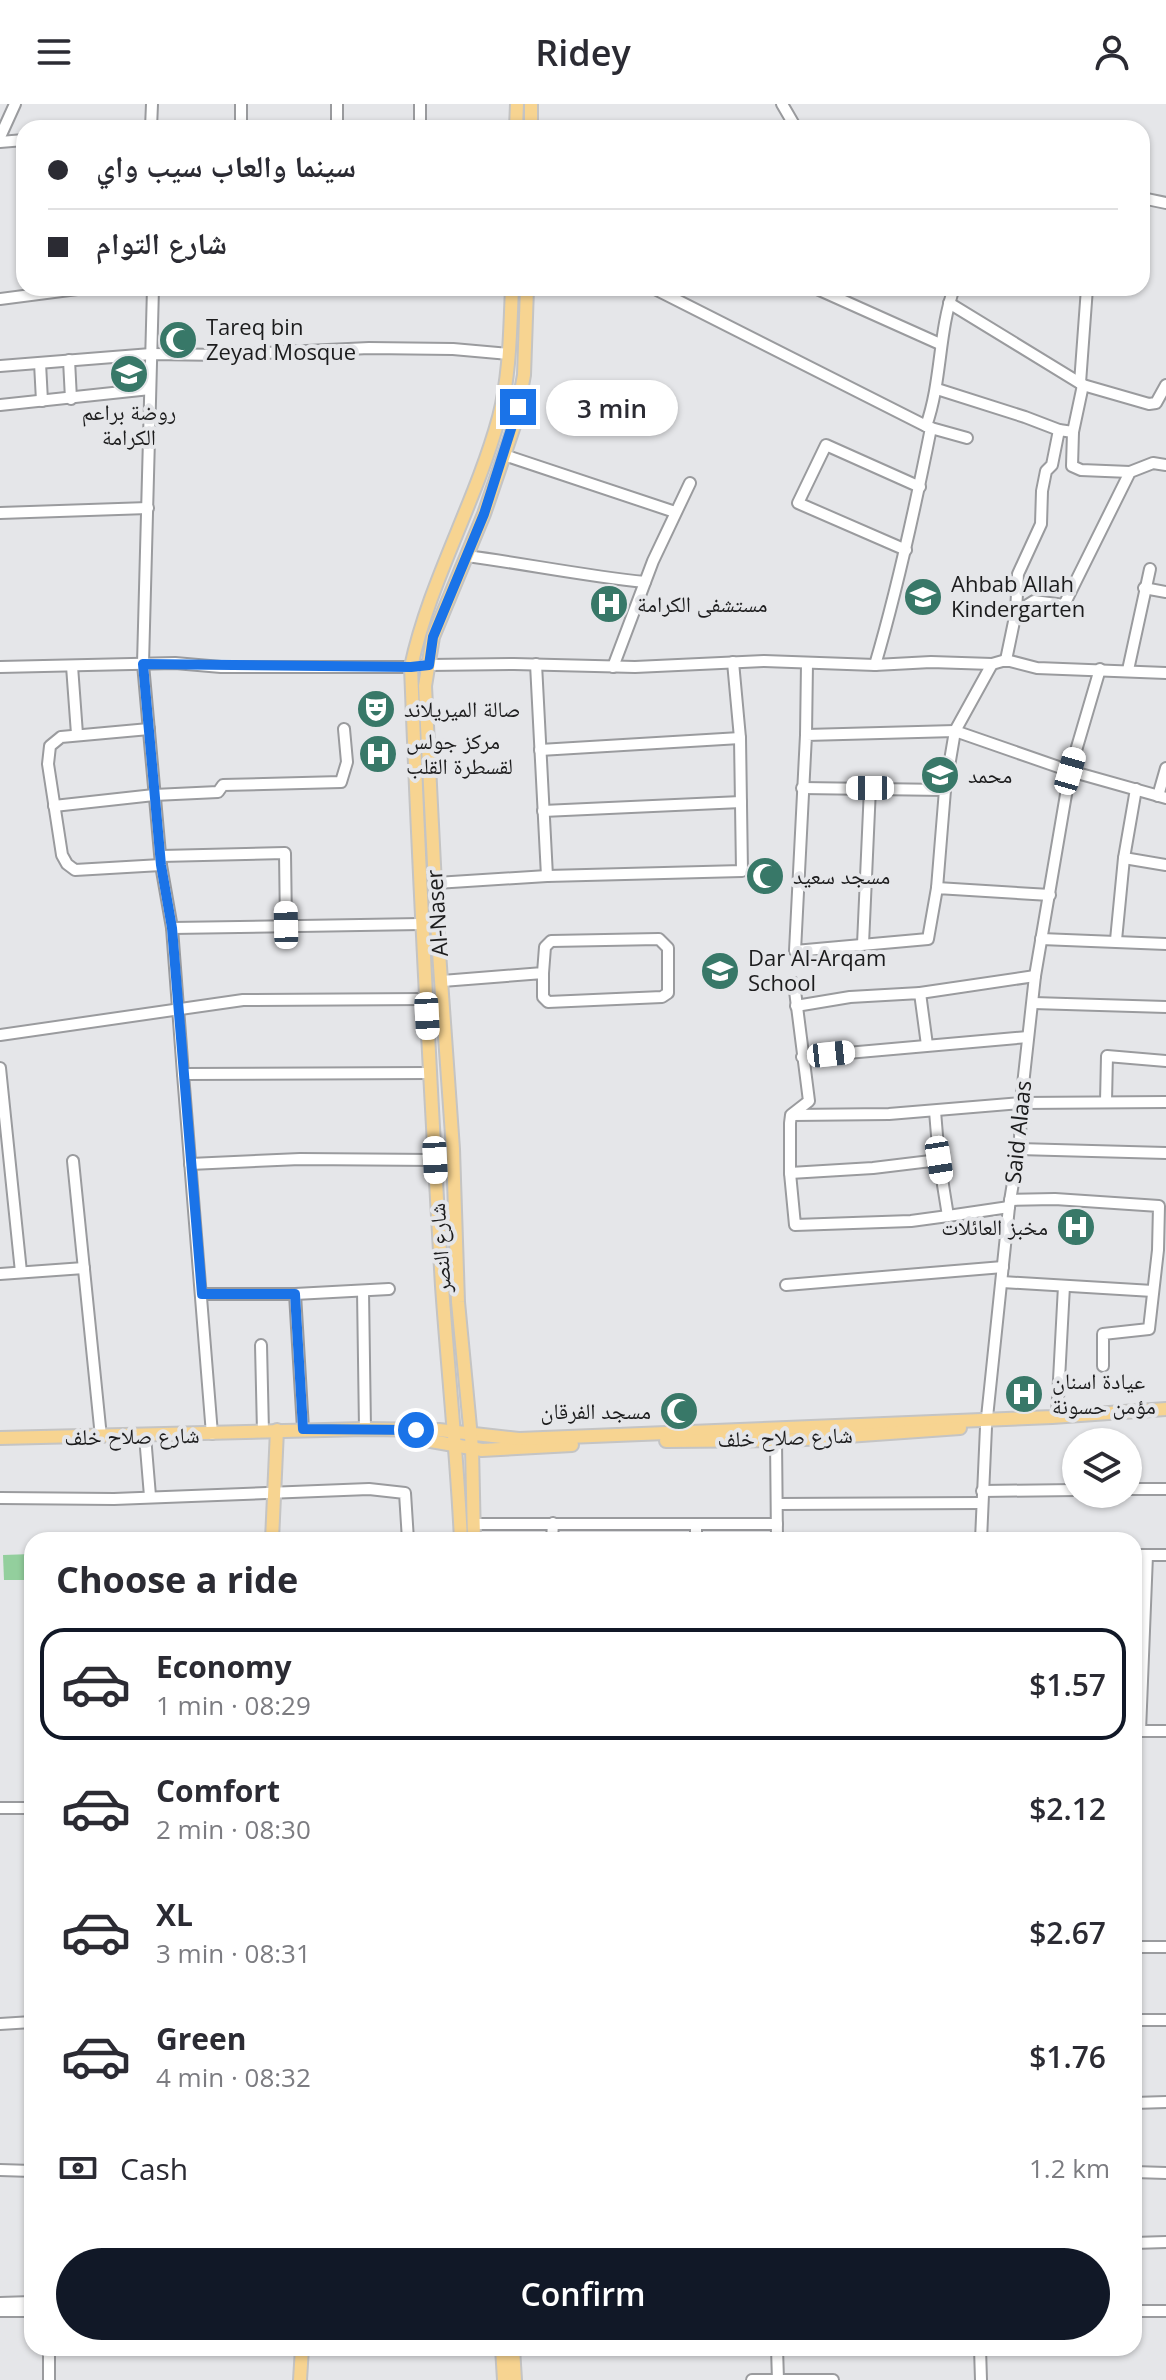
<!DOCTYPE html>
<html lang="en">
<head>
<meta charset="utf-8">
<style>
  :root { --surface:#fff; --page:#f7f7f7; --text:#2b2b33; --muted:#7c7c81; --line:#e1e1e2; --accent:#111827 }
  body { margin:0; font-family:"Open Sans","Noto Naskh Arabic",sans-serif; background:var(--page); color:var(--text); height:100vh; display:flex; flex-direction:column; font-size:30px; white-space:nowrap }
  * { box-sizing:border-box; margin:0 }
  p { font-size:26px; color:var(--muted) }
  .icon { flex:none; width:44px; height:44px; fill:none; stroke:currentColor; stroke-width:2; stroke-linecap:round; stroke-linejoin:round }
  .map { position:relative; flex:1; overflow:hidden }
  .side { position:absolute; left:24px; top:1428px; width:1118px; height:824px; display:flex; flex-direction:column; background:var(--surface); border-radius:24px; box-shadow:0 2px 6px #0004 }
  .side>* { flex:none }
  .hud { position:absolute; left:16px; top:16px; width:1134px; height:176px; border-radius:24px; box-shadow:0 2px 6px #0004; display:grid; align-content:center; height:176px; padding:0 32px; background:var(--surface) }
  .controls { position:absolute; left:1062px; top:1324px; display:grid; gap:16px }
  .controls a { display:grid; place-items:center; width:80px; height:80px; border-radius:50%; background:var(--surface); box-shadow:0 2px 6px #0004; font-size:40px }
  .end { position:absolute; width:36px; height:36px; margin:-18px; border:10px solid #1a73e8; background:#fff; box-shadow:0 0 0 4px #fff }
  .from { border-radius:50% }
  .bubble { position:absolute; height:56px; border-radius:28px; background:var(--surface); box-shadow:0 2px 6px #0004; font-size:26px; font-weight:600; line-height:56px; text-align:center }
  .car { position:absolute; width:24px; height:48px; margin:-24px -12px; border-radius:10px; box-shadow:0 0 6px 2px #0007; background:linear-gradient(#fff 24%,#345 0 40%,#fff 0 76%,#345 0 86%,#fff 0) }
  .hud b { display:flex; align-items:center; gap:28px; height:76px; font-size:30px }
  .hud b+b { border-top:2px solid var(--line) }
  .hud i { width:20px; height:20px; background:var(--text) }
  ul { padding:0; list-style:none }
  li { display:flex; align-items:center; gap:24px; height:112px; margin:0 16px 12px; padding:0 16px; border:4px solid transparent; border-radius:24px }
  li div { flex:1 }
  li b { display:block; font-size:30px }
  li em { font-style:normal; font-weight:600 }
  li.current { border-color:var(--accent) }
  li>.icon { width:72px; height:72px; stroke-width:1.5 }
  h2 { padding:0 32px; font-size:36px; line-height:96px }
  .pay { display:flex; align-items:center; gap:20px; height:88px; padding:0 32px; font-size:30px }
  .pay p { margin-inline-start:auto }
  .primary-button { display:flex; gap:16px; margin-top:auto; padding:16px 32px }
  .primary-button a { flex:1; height:92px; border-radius:48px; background:var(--accent); color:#fff; font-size:32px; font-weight:600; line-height:92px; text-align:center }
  header { display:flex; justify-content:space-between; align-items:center; height:104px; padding:0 32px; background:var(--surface); font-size:36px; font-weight:600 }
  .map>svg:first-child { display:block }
</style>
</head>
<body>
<header><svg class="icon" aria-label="menu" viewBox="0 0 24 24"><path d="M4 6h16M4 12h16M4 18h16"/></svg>Ridey<svg class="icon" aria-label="person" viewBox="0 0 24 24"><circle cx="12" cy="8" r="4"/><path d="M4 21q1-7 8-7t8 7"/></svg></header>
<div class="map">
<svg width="1166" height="2276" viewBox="0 0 1166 2276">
  <rect width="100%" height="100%" fill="#e5e6e9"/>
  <polygon fill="#93cf9d" points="32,1450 32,1476 4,1476 3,1451"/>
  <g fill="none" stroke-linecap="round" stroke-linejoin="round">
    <defs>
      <g id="minor">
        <polyline points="241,0 241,24"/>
        <polyline points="420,0 420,24"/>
        <polyline points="782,0 796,24"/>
        <polyline points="151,24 152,0"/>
        <polyline points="337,24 337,0"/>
        <polyline points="0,33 15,0"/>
        <polyline points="0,38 24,36"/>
        <polyline points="1142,94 1166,99"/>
        <polyline points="153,184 143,560 161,761 172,824 183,970"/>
        <polyline points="653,184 926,322"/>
        <polyline points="815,184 940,240"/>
        <polyline points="0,195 85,184"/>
        <polyline points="949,199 1083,281 1149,300 1156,299 1166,281"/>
        <polyline points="69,256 71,295"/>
        <polyline points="40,259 42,297"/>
        <polyline points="0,262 151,250 223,251 369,244 453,245 509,250"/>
        <polyline points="1080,279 1087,184"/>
        <polyline points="1083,281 1073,328 1072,362 1081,366 1130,368"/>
        <polyline points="937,285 1025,313 1059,326 1073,328"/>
        <polyline points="0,301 150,285"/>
        <polyline points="931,324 967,334"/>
        <polyline points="504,351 675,408"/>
        <polyline points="0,409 148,404"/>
        <polyline points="906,446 798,399 826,341 920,383"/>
        <path d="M 467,452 C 527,460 585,472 645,478"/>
        <polyline points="1144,484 1166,488"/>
        <polyline points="1016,508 1018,470 1041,420 1042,387 1046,367 1052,361 1059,326"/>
        <polyline points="1006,556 1016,508 1034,497 1064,501 1130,368 1153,359 1166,361"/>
        <polyline points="536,560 547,772"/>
        <path d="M 875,561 C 898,483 915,404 931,324 L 926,322 C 942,277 938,229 954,184"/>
        <polyline points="72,562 77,630"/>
        <polyline points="0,563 175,559 221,563 411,563 429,561 514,560 635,563 764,557 875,561 931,558 992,560 1006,556 1037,564 1166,569"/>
        <polyline points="613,563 653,457 690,379"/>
        <polyline points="1128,566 1150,465"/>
        <polyline points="149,625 61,633 50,642 48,660 62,751 67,760 75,766 161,761"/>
        <polyline points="806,631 807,559"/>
        <polyline points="540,646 740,634"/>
        <polyline points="802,684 945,686"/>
        <polyline points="1158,692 1166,664"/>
        <polyline points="54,702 154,691 218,688 223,681 341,678 347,658 344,625"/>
        <polyline points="543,707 741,698"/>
        <polyline points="161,752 285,749 286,821"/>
        <polyline points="1124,754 1166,761"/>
        <polyline points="436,779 547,772 742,767 740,634 733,558"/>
        <polyline points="937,784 945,686 955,627 992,560"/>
        <polyline points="1050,791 937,784 928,835 795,847 806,631 955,627 1070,667 1166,694"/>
        <polyline points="172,824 421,820"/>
        <polyline points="1041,835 1166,840"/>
        <polyline points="1116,836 1124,754 1136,685"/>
        <polyline points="863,840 870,684"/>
        <polyline points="442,877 543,869 543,893 548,898 662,893 668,889 668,844 659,835 551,837 545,843 543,869"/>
        <polyline points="794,879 809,997 791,1011 790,1019 790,1069 795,1121 911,1117 948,1112 939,1056 935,1007"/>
        <polyline points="920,889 1035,872"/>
        <polyline points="1033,899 1166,903"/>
        <polyline points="796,902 850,893 920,889 927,941"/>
        <polyline points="0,931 243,896 426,895"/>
        <polyline points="802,953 1028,933"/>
        <polyline points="0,964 21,1168"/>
        <polyline points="1106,997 1107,952 1166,957"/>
        <polyline points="793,1011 889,1010 1021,999 1166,998"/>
        <polyline points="1018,1045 1166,1049"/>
        <polyline points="73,1057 101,1333"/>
        <polyline points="190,1060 300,1055 435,1056"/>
        <polyline points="790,1069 873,1064 939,1056"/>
        <polyline points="1010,1096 1055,1095 1159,1102 1158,1146 1149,1225 1103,1230 1103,1262"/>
        <polyline points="948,1112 1009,1103"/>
        <polyline points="0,1170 84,1164"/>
        <polyline points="1002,1178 1153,1187"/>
        <polyline points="786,1181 1003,1163"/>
        <polyline points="363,1187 365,1325"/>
        <polyline points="202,1190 295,1190 389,1185"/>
        <polyline points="295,1190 303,1325"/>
        <polyline points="261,1241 263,1328"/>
        <polyline points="1057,1313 1064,1182"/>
        <polyline points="212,1330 183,970 430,969"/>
        <polyline points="145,1332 150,1392"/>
        <polyline points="776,1335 777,1436"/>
        <polyline points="1128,1385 1166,1385"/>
        <polyline points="982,1387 1076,1386"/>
        <polyline points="0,1394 114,1395 369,1385 405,1389 408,1436"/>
        <polyline points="777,1400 981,1399"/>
        <polyline points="474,1420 777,1420"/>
        <polyline points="696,1421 696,1436"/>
        <polyline points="552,1436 553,1419"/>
        <polyline points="981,1436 986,1323 1009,1103 1020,1036 1021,999 1035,872 1070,667 1100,565"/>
        <polyline points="1134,1451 1166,1451"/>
        <polyline points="1136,1627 1166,1627"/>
        <polyline points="1140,1627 1147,1451"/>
        <polyline points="0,1704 32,1704"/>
        <polyline points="1134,1843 1166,1843"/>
        <polyline points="1134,1916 1166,1916"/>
        <polyline points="0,1920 32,1918"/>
        <polyline points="1134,1999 1166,1998"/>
        <polyline points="0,2066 32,2067"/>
        <polyline points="1134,2068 1166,2069"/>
        <polyline points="1134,2139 1166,2138"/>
        <polyline points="0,2199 32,2198"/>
        <polyline points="0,2207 32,2207"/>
        <polyline points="1134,2207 1166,2207"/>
        <polyline points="777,2244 778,2276"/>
        <polyline points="980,2244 981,2276"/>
        <polyline points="49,2276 49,2244"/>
        <polyline points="752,2276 833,2276"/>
      </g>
      <g id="major">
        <polyline points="516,24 517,0"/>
        <polyline points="531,24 531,0"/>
        <polyline points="407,1327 414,1334 482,1346 572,1341"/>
        <polyline points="0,1334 365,1325 439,1326 519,1335 1052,1313 1166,1305"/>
        <polyline points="666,1337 791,1336 960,1324"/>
        <polyline points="272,1436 277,1326"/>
        <path d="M 461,1436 C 457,1351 448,1267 442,1182 C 430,976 419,770 411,563 C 429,478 476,398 499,313 C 510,271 510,227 512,184"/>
        <polyline points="474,1436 472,1344 458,1198 453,1045 437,820 425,582 433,533 484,410 515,319 524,271 527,184"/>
        <polyline points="502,2244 504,2276"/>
        <polyline points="513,2244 515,2276"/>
        <polyline points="300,2276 302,2244"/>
      </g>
    </defs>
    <use href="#minor" stroke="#9a9b9e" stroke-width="14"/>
    <use href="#major" stroke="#c4c4c4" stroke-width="16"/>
    <use href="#minor" stroke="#fff" stroke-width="10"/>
    <use href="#major" stroke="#f7d491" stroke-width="12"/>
  </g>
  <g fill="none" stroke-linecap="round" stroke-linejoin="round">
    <polyline stroke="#1a73e8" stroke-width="10" points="416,1326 303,1325 295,1190 202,1190 172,824 161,761 143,560 411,563 429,561 433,533 484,410 518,303"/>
  </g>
  <defs>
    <symbol id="mosque-disc" viewBox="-11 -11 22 22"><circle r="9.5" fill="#387868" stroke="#e5e6e9"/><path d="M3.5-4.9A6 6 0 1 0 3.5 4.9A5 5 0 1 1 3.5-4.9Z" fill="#fff"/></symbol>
    <symbol id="school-disc" viewBox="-11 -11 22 22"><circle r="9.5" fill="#387868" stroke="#e5e6e9"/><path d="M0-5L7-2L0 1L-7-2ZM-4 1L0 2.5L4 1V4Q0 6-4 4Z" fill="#fff"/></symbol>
    <symbol id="hospital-disc" viewBox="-11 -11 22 22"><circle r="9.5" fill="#387868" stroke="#e5e6e9"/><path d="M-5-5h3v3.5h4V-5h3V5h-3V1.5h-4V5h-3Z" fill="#fff"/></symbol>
    <symbol id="theatre-disc" viewBox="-11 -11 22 22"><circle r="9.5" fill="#387868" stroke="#e5e6e9"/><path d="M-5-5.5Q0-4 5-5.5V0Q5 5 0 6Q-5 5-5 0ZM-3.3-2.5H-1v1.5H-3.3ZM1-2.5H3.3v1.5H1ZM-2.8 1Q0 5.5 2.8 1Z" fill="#fff"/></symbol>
  </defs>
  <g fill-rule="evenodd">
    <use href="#mosque-disc" x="156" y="214" width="44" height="44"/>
    <use href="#school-disc" x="107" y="248" width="44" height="44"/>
    <use href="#school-disc" x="901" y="471" width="44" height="44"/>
    <use href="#hospital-disc" x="587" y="478" width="44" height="44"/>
    <use href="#theatre-disc" x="354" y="583" width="44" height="44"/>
    <use href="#hospital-disc" x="356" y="628" width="44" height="44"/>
    <use href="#school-disc" x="918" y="649" width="44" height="44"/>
    <use href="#mosque-disc" x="743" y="750" width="44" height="44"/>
    <use href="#school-disc" x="698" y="845" width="44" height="44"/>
    <use href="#hospital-disc" x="1054" y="1101" width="44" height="44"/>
    <use href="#hospital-disc" x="1002" y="1268" width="44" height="44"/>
    <use href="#mosque-disc" x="657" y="1285" width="44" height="44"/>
  </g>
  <g text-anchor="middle" stroke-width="8" stroke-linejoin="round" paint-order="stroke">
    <g font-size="22" fill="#1c1c1d" stroke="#e5e6e9" text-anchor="start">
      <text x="206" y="231">Tareq bin<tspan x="206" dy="25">Zeyad Mosque</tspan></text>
      <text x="129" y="316" text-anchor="middle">روضة براعم<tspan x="129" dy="25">الكرامة</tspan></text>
      <text x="951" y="488">Ahbab Allah<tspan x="951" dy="25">Kindergarten</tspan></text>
      <text x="637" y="508">مستشفى الكرامة</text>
      <text x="404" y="613">صالة الميريلاند</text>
      <text x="406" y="645">مركز جولس<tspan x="406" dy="25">لقسطرة القلب</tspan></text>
      <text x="968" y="679">محمد</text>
      <text x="793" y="780">مسجد سعيد</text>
      <text x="748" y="862">Dar Al-Arqam<tspan x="748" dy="25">School</tspan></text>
      <text x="1048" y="1131" text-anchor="end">مخبز العائلات</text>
      <text x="1052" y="1285">عيادة اسنان<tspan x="1052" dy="25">مؤمن حسونة</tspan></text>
      <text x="651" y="1315" text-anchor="end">مسجد الفرقان</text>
    </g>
    <g font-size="22" fill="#1c1c1d" stroke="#e5e6e9">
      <text transform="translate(437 809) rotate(-94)" y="8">Al-Naser</text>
      <text transform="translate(1018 1028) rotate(-84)" y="8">Said Alaas</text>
      <text transform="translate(440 1144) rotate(-94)" y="8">شارع النصر</text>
      <text transform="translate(132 1332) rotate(-1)" y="8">شارع صلاح خلف</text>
      <text transform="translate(785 1333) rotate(-2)" y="8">شارع صلاح خلف</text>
    </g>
  </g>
</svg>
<div class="controls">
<a><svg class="icon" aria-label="layers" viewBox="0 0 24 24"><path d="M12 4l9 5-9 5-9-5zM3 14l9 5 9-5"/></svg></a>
</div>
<i class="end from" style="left:416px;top:1326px"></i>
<i class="end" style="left:518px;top:303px"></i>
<div class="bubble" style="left:546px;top:276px;width:132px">3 min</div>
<i class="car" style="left:1070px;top:667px;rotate:16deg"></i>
<i class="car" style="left:870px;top:684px;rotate:270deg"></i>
<i class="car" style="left:286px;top:821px;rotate:359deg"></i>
<i class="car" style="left:427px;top:912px;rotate:177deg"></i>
<i class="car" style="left:831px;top:950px;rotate:84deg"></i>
<i class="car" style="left:435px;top:1056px;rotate:177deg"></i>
<i class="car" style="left:939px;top:1056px;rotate:171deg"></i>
<div class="hud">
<b><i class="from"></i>سينما والعاب سيب واي</b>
<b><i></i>شارع التوام</b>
</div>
<section class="side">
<h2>Choose a ride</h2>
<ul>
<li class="current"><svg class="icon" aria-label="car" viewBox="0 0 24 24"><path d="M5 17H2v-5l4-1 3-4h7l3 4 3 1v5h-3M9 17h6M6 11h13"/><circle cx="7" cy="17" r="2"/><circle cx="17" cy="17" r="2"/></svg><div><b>Economy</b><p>1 min · 08:29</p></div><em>$1.57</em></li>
<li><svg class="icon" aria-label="car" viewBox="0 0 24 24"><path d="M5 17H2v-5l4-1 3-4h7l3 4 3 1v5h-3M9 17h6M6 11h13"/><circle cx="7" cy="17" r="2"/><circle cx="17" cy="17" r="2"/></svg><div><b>Comfort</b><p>2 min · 08:30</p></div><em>$2.12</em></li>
<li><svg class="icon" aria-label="car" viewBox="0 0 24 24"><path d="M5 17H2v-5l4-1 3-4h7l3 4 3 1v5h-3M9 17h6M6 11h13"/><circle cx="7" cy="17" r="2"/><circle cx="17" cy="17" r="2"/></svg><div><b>XL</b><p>3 min · 08:31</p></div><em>$2.67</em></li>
<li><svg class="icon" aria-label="car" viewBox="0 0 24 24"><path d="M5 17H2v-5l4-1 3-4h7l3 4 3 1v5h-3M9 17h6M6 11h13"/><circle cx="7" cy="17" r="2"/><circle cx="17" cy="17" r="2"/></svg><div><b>Green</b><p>4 min · 08:32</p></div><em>$1.76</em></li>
</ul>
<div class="pay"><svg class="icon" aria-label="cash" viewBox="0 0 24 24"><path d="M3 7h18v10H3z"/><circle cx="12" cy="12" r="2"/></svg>Cash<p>1.2 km</p></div>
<div class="primary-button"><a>Confirm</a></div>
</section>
</div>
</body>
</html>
